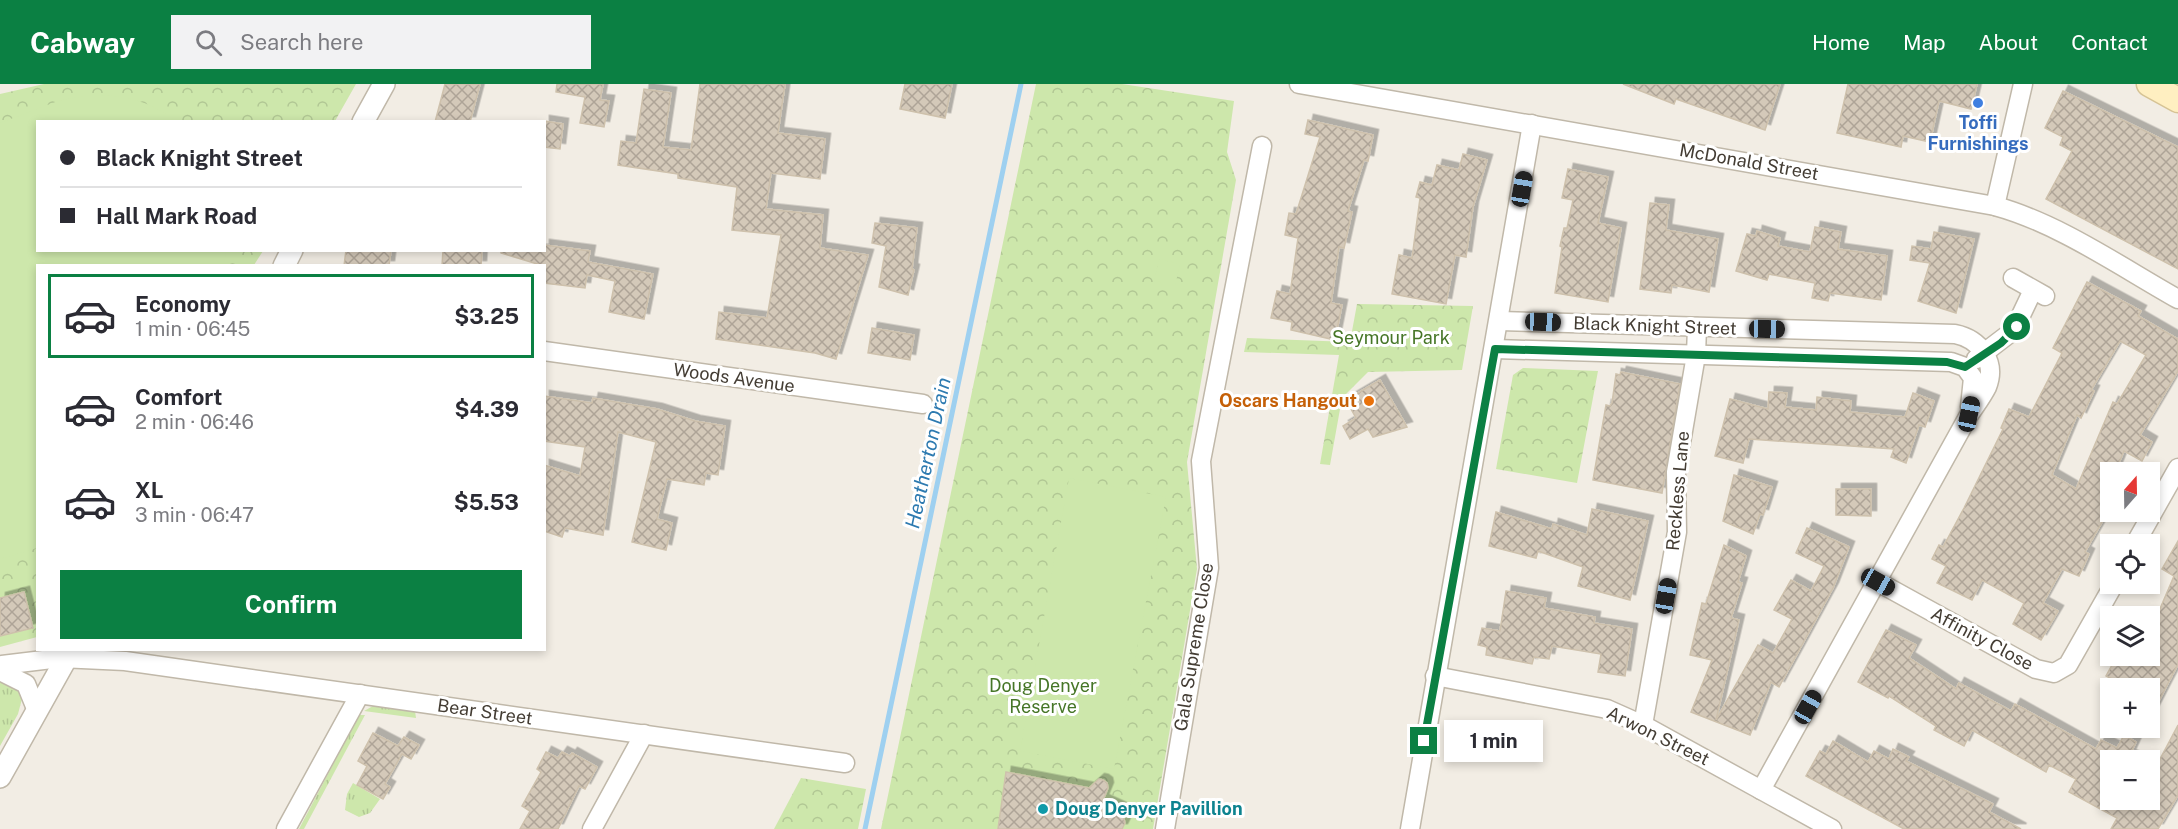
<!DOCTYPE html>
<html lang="en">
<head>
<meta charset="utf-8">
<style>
  :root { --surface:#fff; --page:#f2f2f3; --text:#2b2b33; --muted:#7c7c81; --line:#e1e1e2; --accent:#0b8043 }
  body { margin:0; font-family:"Public Sans",sans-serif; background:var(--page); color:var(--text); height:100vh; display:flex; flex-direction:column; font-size:22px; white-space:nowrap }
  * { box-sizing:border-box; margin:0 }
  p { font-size:20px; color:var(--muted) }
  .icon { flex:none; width:33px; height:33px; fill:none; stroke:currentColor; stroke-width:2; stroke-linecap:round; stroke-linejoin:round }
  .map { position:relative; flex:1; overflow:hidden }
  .details { position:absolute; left:36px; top:180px; width:510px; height:387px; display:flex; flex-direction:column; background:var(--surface); border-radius:0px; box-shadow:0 3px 9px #0003 }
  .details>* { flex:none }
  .hud { position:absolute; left:36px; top:36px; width:510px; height:132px; border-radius:0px; box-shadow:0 3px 9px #0003; display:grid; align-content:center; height:132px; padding:0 24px; background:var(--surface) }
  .needle { width:39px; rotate:20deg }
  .controls { position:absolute; left:2100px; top:378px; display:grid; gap:12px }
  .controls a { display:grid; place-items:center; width:60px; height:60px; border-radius:0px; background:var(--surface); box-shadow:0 3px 9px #0003; font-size:30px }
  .end { position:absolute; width:27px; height:27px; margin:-14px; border:8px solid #0b8043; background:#fff; box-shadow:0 0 0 3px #fff }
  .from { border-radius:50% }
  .bubble { position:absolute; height:42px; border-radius:0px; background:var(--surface); box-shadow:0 3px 9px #0003; font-size:20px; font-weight:700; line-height:42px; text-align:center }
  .car { position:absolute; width:18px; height:36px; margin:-18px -9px; border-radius:8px; box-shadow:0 0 4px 2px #0007; background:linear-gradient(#222 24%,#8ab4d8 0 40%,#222 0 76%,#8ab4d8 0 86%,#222 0) }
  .hud b { display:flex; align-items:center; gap:21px; height:57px; font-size:22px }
  .hud b+b { border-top:2px solid var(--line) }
  .hud i { width:15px; height:15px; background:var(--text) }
  ul { padding:10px 0 0; list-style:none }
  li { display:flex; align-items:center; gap:18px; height:84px; margin:0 12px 9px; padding:0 12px; border:3px solid transparent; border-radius:0px }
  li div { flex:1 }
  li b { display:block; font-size:22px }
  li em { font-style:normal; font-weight:700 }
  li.selected { border-color:var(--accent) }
  li>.icon { width:54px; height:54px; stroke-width:1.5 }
  .action { display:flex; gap:12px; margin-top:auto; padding:12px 24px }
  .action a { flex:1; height:69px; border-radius:0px; background:var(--accent); color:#fff; font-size:24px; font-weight:700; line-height:69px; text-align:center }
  header { display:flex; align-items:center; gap:36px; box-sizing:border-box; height:84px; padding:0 30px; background:var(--accent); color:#fff }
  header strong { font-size:28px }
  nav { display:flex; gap:33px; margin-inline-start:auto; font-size:21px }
  .search { width:420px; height:54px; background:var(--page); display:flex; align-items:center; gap:15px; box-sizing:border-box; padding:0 21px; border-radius:0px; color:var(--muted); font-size:22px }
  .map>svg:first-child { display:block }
</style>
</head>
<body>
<header>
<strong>Cabway</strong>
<div class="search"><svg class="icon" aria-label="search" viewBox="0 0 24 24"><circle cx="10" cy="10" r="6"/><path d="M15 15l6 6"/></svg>Search here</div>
<nav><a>Home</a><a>Map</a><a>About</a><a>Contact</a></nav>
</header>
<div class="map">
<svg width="2178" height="745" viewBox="0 0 2178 745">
  <defs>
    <pattern id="grass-tufts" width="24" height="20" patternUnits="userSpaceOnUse" patternTransform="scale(1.5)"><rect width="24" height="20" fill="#cde7ab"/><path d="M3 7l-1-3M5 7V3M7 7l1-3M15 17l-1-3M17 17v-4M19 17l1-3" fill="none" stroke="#b1c794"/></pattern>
    <pattern id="park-crowns" width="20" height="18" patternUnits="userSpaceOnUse" patternTransform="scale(1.5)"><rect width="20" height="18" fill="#cde7ab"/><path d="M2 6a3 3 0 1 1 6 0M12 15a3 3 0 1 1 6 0" fill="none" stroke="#b1c794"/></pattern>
    <pattern id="building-cross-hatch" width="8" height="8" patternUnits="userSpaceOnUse" patternTransform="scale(1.5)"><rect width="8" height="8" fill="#d4c9b9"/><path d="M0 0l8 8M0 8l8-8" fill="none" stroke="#aea497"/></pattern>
    <filter id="shadow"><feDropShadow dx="5.5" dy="-5.5" stdDeviation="0" flood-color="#0004"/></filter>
  </defs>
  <rect width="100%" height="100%" fill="#f2ede4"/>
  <g fill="url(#grass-tufts)">
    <polygon points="0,598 16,603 23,611 18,630 0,662"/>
    <polygon points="373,622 415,627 416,634 364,627"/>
    <polygon points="359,631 365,631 304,745 299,745"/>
    <polygon points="353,699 380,715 370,729 359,733 345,726 347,710"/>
  </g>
  <g fill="url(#park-crowns)">
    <polygon points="44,0 356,0 335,37 38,38 38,166 263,167 254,181 38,182 37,553 0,563 0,10"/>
    <polygon points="1036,0 1122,0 1234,17 1227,68 1236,96 1187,378 1197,485 1153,745 881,745"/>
    <polygon points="1357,220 1473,222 1462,286 1368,288 1342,314 1330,381 1320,380 1339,271 1244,268 1247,254 1350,258"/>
    <polygon points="1523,284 1598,287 1577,399 1496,385 1513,291"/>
    <polygon points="801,694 866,705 858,745 774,745"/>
  </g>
  <g fill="#cde7ab">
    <path d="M 89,11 C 123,11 149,16 176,37 L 38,38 L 38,166 L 226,167 L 224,181 L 38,182 L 37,464 L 0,475 L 0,39 L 58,17 Z"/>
    <polygon points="1159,175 1180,180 1175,202 1162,202 1160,198 1154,197"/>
    <polygon points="1069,394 1166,413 1114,685 1020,667"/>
  </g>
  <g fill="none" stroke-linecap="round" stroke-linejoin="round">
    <polyline stroke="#9ed0f0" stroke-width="5" points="865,745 1021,0"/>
  </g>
  <g fill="url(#building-cross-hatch)" stroke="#cec1ac" stroke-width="1.5" fill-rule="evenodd" filter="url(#shadow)">
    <polygon points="445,0 480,0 470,38 435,38"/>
    <polygon points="557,0 603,0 600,16 609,17 604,43 580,39 585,13 556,8"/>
    <polygon points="700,0 785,0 778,49 825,55 820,95 771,89 766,125 823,131 820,164 868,171 836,275 815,269 716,255 719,228 767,234 781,151 732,146 737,103 678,94 678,90 618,81 621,57 636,59 644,5 671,9 663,63 691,66"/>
    <polygon points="905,0 952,0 945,34 900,25"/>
    <polygon points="1623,0 1780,0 1765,46 1676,15 1674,20"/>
    <polygon points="1848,0 1977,0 1971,25 1939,17 1930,58 1903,52 1901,63 1837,49"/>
    <polygon points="2063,7 2178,63 2178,185 2046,115 2072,67 2060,61 2063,53 2045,44"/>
    <polygon points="1308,36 1373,51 1368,77 1364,76 1348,127 1352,128 1344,164 1339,163 1331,219 1342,221 1335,256 1291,246 1292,238 1271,234 1277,207 1290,210 1298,154 1285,151 1289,129 1296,130 1320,53 1305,50"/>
    <polygon points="544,37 563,40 560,65 544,63"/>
    <polygon points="1463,70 1487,76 1473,123 1466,173 1455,171 1446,220 1392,210 1399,171 1412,174 1420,114 1416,113 1420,98 1432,101 1437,81 1459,86"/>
    <polygon points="1568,85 1608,93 1598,139 1621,144 1608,218 1555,209 1562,163 1560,162 1564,144 1567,144 1573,116 1562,114"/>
    <polygon points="1650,119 1669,121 1666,146 1718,155 1709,208 1672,201 1671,209 1640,205"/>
    <polygon points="875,139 917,144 912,185 914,186 908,211 879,203 886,162 872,159"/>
    <polygon points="1815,143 1841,148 1838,165 1887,172 1881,216 1830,209 1828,217 1812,214 1815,199 1769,190 1767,196 1736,187 1747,150 1756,152 1757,147 1780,154 1778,162 1810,168"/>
    <polygon points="1934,148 1974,155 1956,229 1918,217 1930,179 1910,176 1912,162 1931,165"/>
    <polygon points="544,161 590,167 588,178 653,190 644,235 609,228 615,197 587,191 585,204 544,199 544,182 501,169 501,166 544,166"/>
    <polygon points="346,166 391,166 389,182 344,182"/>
    <polygon points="443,166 482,166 481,182 442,182"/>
    <path d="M 2087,198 L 2141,227 L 2138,232 L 2178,255 L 2178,287 L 2140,351 L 2152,358 L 2142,377 L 2124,367 L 2115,388 L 2110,388 L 2110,424 L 2085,468 L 2089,470 L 2079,492 L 2062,485 L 2043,519 L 2058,527 L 2041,556 L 2013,540 L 2024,519 L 1982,496 L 1972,516 L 1937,499 L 1946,482 L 1932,475 L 1939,461 L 1943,463 L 1964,424 L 2003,345 L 2001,344 L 2009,325 L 2029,333 L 2062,269 L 2053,264 ZM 2120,257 L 2146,271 L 2117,320 L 2113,318 L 2076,405 L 2052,391 L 2053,388 L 2077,331 L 2081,334 L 2094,307 L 2091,306 Z"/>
    <polygon points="872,244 914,251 910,276 868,269"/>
    <polygon points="1621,288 1680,300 1662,409 1593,396 1606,321 1610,322 1612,319 1616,290 1620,291"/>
    <polygon points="1380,296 1407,343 1373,353 1368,345 1350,355 1343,342 1356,334 1346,316"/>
    <polygon points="1769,308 1787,309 1785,323 1816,326 1817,313 1851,317 1850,328 1905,333 1913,309 1934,317 1925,343 1919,341 1906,379 1891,373 1894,365 1749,355 1743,379 1715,372 1730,315 1768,325"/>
    <polygon points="544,312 592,319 593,314 657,325 695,337 725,342 718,391 706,389 704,401 667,395 657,435 672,439 666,466 632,458 656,358 618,348 603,451 565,444 562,453 544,447 544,381 580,392 585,363 544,357"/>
    <polygon points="1734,391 1772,403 1763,431 1760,430 1753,450 1723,437"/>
    <polygon points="1836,405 1871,405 1871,432 1836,431"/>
    <polygon points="1592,425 1648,437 1630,516 1578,502 1583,483 1538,467 1536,474 1489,462 1496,428 1552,445 1553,440 1587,451"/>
    <polygon points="1807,444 1849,463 1833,504 1779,603 1771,598 1750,651 1691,628 1712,576 1690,571 1702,519 1706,520 1724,461 1746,472 1738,498 1742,499 1731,534 1739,536 1716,636 1758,561 1773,569 1792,535 1774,526 1791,496 1811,507 1824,482 1796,469"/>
    <polygon points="2178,457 2178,580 2150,634 2150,604 2129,604 2106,592 2117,572 2150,572 2150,539 2153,541 2174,492 2162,485"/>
    <polygon points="1506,507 1546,514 1544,524 1595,533 1594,539 1632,545 1625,592 1598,588 1601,570 1552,562 1549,575 1534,573 1532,580 1486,571 1487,563 1478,561 1482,544 1500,547"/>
    <polygon points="24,508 33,544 0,552 0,514"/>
    <polygon points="1886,546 1916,561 1909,574 1956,605 1959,599 2011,627 2015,620 2096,665 2101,656 2117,664 2124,651 2136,658 2130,671 2141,676 2110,676 2110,716 2150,716 2150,694 2178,641 2178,711 2158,745 2111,745 2117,734 2069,708 2076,695 2049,681 2046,688 1972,646 1964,662 1934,646 1936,642 1889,612 1888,614 1858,598"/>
    <polygon points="373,649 398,662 404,653 419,661 411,675 402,670 385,700 390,703 383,715 357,701 367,682 358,677"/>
    <polygon points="1833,657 1868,678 1874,667 1889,675 1893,665 1909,673 1906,677 1993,720 1989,728 2021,745 1904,745 1806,692 1820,667 1826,670"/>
    <polygon points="546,668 558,674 562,668 570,672 572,669 597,683 585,705 579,702 558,745 520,745 530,727 522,722 541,688 537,685"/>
    <polygon points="1006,688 1089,704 1099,695 1103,696 1107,699 1108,704 1103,716 1121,724 1125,739 1122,745 998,745"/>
  </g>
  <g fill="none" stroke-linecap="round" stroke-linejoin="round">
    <defs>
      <g id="minor">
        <path d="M 1299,0 L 1995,122 C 2058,139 2121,183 2178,215"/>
        <polyline points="1995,122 2023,0"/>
        <polyline points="2013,194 2045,212"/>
        <path d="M 1500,237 L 1955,250 C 1980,255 1997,278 1987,303 C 1982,313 1975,322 1969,331 L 1761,706"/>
        <polyline points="1495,265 1951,278 1965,283 1973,294 1970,323"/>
        <polyline points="544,267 923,320"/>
        <polyline points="1976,275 2014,246 2033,206"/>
        <polyline points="2135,460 2178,384"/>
        <polyline points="1878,498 2036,585 2054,589 2068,581 2114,500"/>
        <polyline points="2,581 60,574 125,577 845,679"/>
        <polyline points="0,587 26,600 37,627"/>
        <polyline points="1435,592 1607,625 1643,641 1832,745"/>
        <polyline points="1643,641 1677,448 1676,388 1696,271 1697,243"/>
        <polyline points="286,745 360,610"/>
        <polyline points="592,745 644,650"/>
        <polyline points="1165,745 1209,484 1201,377 1262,62"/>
        <polyline points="1410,745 1532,40"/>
      </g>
      <g id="tertiary">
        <polyline points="363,38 384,0"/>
        <polyline points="284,182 292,166"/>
        <polyline points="0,693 71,566"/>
      </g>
      <polyline id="secondary" points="2149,0 2178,16"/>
    </defs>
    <use href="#minor" stroke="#c0b8a9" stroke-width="21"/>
    <use href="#tertiary" stroke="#c0b8a9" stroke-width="24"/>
    <use href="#secondary" stroke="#d6c395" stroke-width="27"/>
    <use href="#minor" stroke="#fff" stroke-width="18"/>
    <use href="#tertiary" stroke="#fff" stroke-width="21"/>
    <use href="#secondary" stroke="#ffefc1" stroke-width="24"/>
  </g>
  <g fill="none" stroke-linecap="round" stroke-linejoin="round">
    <polyline stroke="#0b8043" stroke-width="8" points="1424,657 1495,265 1947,278 1965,283 2001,259 2017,243"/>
  </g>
  <circle fill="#3f7fe0" stroke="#fff" stroke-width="2" cx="1978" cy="19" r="6"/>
  <circle fill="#e8710a" stroke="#fff" stroke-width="2" cx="1369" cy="317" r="6"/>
  <circle fill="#0f9aa8" stroke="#fff" stroke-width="2" cx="1043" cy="725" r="6"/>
  <g text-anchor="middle" stroke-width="6" stroke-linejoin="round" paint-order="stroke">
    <g font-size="18" font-weight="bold" fill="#366cbe" stroke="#fff">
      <text x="1978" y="45">Toffi<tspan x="1978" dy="21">Furnishings</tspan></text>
    </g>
    <g font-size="18" fill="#443d34" stroke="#fff">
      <text transform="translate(1749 78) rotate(10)" y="6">McDonald Street</text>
      <text transform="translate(1655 242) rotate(2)" y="6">Black Knight Street</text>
      <text transform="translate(734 294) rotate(8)" y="6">Woods Avenue</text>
      <text transform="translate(1678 407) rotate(-85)" y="6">Reckless Lane</text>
      <text transform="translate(1982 555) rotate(28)" y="6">Affinity Close</text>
      <text transform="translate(1194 563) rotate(-81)" y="6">Gala Supreme Close</text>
      <text transform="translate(485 628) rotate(8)" y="6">Bear Street</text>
      <text transform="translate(1658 652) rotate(26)" y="6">Arwon Street</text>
    </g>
    <g font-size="18" fill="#467627" stroke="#fff">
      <text x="1391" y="260">Seymour Park</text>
      <text x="1043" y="608">Doug Denyer<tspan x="1043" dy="21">Reserve</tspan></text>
    </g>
    <g font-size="18" font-weight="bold" fill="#c56008" stroke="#fff" text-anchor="end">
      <text x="1357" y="323">Oscars Hangout</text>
    </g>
    <g font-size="18" font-weight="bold" fill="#0d838f" stroke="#fff" text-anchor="start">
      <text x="1055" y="731">Doug Denyer Pavillion</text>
    </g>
    <g font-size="20" font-style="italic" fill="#2d7ab0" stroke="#fff">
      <text transform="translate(928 369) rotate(-78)" y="7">Heatherton Drain</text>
    </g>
  </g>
</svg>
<div class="controls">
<a><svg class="needle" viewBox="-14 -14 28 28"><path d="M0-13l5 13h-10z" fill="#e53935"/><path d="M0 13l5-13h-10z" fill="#7c7c81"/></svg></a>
<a><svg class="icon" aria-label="locate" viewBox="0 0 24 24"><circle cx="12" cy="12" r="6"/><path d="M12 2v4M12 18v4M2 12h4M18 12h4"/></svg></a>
<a><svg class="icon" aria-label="layers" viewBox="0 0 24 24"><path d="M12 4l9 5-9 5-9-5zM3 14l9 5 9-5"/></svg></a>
<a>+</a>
<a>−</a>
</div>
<i class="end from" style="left:2017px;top:243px"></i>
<i class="end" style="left:1424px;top:657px"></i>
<div class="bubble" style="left:1444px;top:636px;width:99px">1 min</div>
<i class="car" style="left:1522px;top:105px;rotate:10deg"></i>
<i class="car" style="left:1543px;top:238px;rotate:92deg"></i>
<i class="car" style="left:1767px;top:245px;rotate:91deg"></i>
<i class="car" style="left:1969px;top:330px;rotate:12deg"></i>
<i class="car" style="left:1878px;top:498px;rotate:119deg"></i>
<i class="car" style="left:1666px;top:512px;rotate:10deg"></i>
<i class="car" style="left:1808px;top:623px;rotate:29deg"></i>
<div class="hud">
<b><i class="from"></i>Black Knight Street</b>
<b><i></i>Hall Mark Road</b>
</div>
<section class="details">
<ul>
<li class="selected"><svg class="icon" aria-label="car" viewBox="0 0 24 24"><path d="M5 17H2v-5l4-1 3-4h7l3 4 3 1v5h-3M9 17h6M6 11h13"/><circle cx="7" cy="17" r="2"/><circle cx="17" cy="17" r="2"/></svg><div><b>Economy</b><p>1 min · 06:45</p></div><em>$3.25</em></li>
<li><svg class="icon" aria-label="car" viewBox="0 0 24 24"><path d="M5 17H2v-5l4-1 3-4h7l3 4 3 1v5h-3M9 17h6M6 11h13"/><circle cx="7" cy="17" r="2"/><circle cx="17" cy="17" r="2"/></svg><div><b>Comfort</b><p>2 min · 06:46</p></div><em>$4.39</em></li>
<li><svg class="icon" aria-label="car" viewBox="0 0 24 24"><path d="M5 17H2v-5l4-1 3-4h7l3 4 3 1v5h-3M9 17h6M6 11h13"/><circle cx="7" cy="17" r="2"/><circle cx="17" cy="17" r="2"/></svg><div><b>XL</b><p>3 min · 06:47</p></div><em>$5.53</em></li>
</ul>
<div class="action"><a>Confirm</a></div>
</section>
</div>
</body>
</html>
